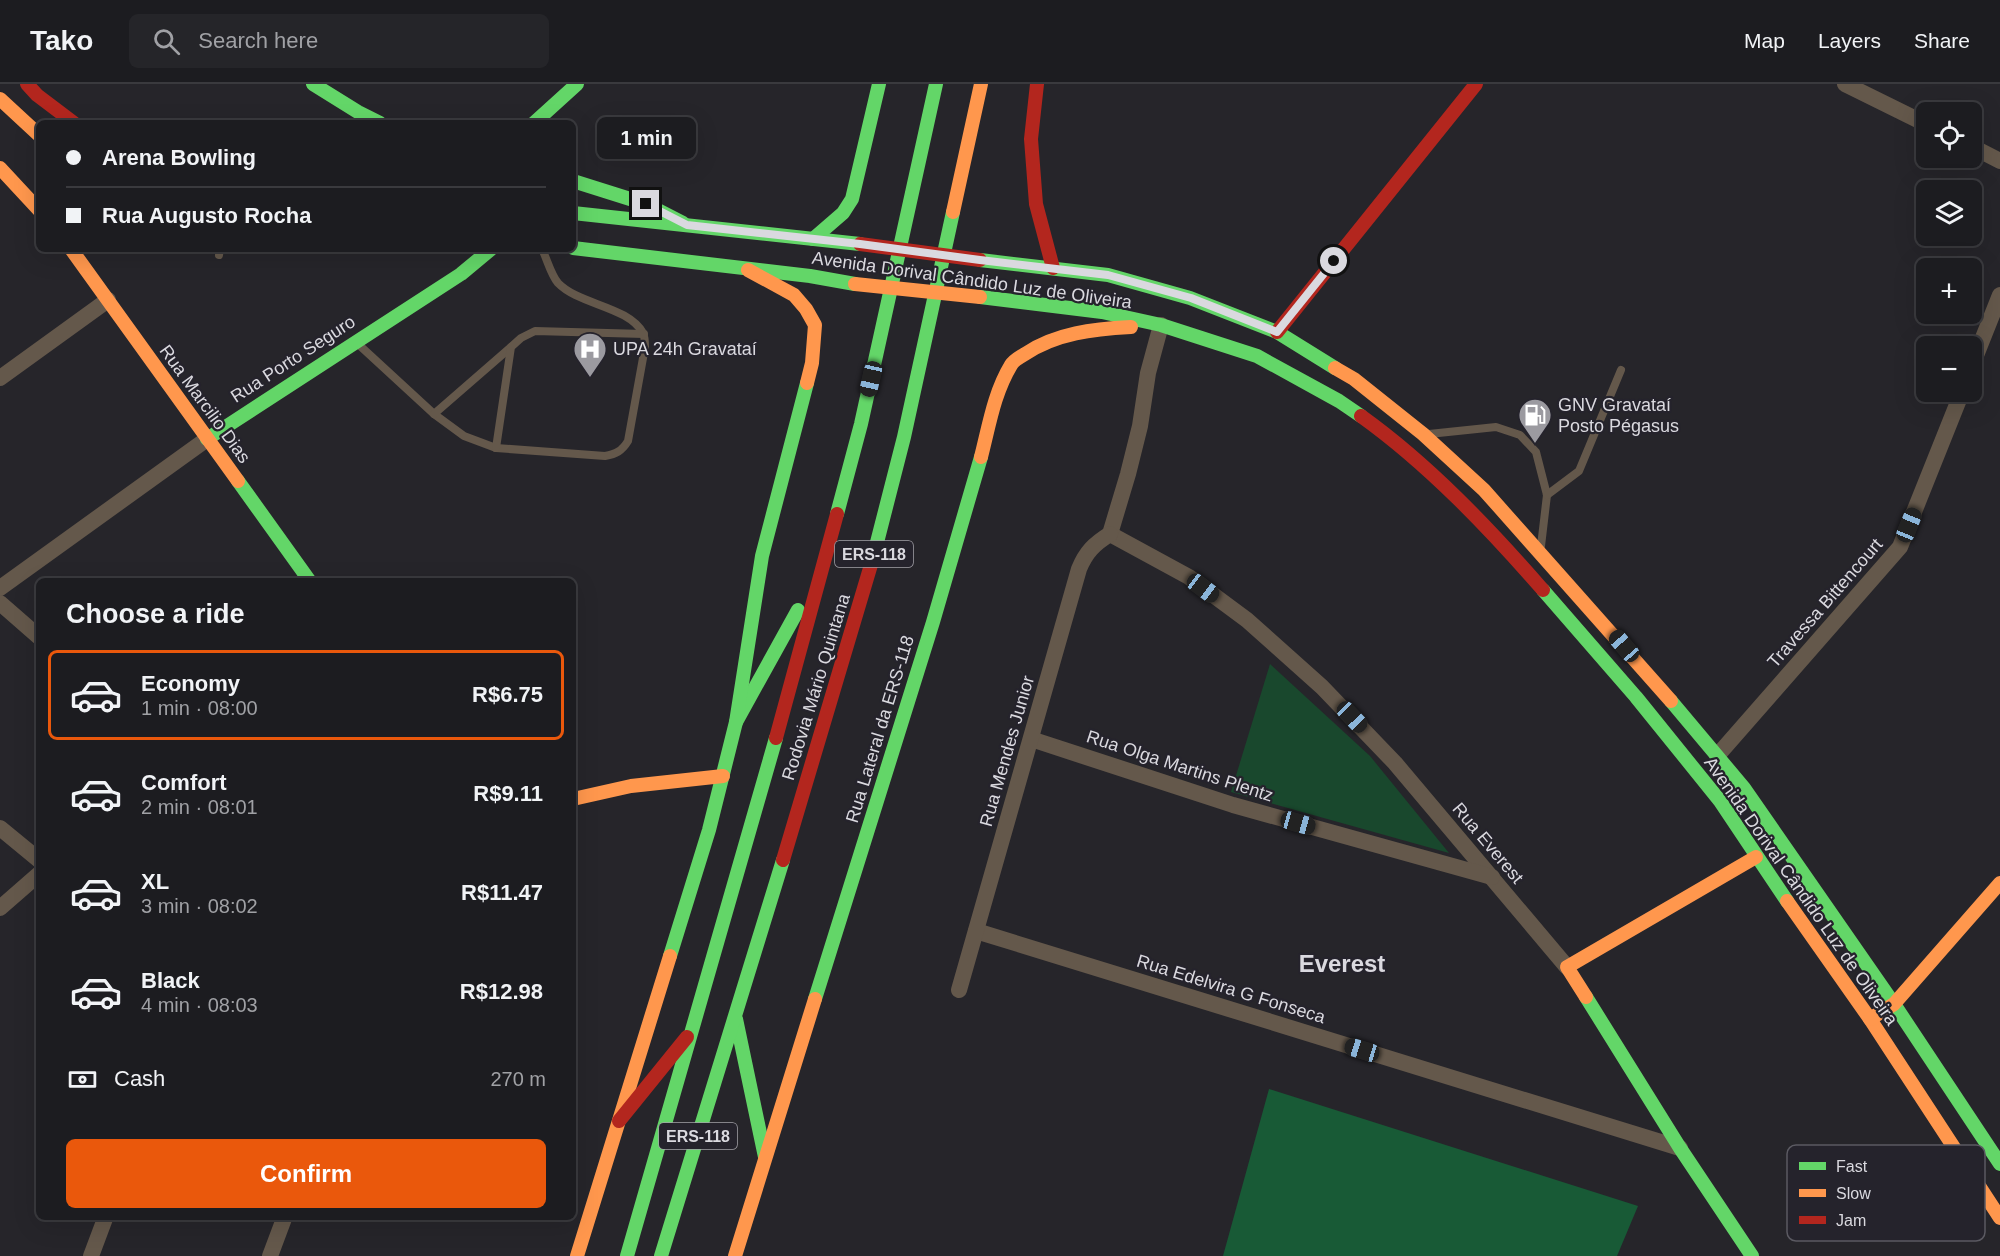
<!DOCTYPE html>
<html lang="en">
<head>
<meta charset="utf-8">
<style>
  :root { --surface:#1c1c20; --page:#252529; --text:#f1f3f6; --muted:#a0a1a5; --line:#3a3a3e; --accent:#ea580c }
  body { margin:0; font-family:Helvetica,sans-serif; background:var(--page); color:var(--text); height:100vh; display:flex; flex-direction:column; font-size:22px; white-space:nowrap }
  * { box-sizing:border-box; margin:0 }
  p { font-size:20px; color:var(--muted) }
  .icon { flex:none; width:33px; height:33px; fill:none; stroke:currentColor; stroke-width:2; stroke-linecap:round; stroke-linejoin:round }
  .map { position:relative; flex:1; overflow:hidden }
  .sheet { position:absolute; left:36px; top:494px; width:540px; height:642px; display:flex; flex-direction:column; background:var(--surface); border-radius:9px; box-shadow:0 6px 24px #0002,0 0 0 2px var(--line) }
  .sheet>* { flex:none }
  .banner { position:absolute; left:36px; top:36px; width:540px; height:132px; border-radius:9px; box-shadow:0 6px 24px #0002,0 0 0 2px var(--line); display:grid; align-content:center; height:132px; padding:0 30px; background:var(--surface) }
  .buttons { position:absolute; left:1916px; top:18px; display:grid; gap:12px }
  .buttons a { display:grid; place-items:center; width:66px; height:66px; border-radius:9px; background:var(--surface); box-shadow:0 6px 24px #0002,0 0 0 2px var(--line); font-size:30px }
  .end { position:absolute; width:27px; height:27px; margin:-14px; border:8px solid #dad9df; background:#111; box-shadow:0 0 0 3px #111 }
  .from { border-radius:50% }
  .bubble { position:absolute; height:42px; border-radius:9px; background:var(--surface); box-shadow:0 6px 24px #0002,0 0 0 2px var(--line); font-size:20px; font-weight:600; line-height:42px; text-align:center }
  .car { position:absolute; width:18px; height:36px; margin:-18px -9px; border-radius:8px; box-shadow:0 0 4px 2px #0007; background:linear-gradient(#222 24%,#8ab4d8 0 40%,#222 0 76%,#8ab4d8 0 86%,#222 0) }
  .banner b { display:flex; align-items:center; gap:21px; height:57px; font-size:22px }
  .banner b+b { border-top:2px solid var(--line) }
  .banner i { width:15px; height:15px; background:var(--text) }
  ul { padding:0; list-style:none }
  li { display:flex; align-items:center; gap:18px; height:90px; margin:0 12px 9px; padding:0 18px; border:3px solid transparent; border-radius:9px }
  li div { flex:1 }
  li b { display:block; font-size:22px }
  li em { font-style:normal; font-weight:600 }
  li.selected { border-color:var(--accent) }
  li>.icon { width:54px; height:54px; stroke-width:1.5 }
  h2 { padding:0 30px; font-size:27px; line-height:72px }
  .pay { display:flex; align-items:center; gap:15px; height:66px; padding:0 30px; font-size:22px }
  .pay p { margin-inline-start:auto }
  .action { display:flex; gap:12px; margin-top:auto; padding:12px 30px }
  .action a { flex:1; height:69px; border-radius:9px; background:var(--accent); color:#fff; font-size:24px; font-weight:600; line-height:69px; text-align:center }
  header { display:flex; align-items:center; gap:36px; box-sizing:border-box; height:84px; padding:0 30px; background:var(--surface); border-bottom:2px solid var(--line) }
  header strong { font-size:28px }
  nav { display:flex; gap:33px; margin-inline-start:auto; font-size:21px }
  .search { width:420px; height:54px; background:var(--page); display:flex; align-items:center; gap:15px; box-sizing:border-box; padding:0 21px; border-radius:9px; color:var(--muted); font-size:22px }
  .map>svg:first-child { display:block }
</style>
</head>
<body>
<header>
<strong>Tako</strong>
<div class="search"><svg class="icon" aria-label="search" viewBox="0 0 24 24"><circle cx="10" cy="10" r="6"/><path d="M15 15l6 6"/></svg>Search here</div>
<nav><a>Map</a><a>Layers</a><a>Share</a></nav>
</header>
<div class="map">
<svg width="2000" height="1172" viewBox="0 0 2000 1172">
  <rect width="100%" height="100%" fill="#26252a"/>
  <polygon fill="#19482d" points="1270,580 1370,672 1449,769 1231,708"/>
  <polygon fill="#185a36" points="1269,1005 1638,1122 1617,1172 1223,1172"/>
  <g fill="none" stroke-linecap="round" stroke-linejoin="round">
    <g stroke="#64584b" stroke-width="8">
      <polyline points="219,171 220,165"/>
      <path d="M 358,260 L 434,330 L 464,352 L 496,364 L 605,372 C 616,370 622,367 628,357 L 645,263 C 645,259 645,253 643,249 C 628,222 579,221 558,199 C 551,191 547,175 542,165"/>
      <polyline points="434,330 511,263"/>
      <polyline points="1429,350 1496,343 1520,351 1536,368 1547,411 1541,462"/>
      <polyline points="496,364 511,263 521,254 535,247 644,250"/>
      <polyline points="1547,411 1579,387 1621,286"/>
    </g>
    <g stroke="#64584b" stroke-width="16">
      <polyline points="1845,0 1926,40"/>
      <polyline points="1971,62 2000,77"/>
      <polyline points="1971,284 2000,211"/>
      <polyline points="0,294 108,216"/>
      <polyline points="1110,450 1189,493 1247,536 1322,603 1395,679 1567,883"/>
      <polyline points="1110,450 1128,390 1140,342 1148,289 1161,241"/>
      <polyline points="0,504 207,355"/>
      <polyline points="0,519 39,553"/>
      <polyline points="1031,655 1233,721 1492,793"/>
      <polyline points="1717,672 1900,463 1962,308"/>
      <polyline points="0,744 39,776"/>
      <polyline points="0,824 39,790"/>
      <polyline points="976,847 1680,1064"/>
      <path d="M 959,906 L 1079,485 C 1086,468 1094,460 1110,450"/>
      <polyline points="91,1172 106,1132"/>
      <polyline points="270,1172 285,1132"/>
    </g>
    <g stroke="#63d668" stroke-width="14">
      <polyline points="313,0 358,28 380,39"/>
      <polyline points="534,39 577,0"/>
      <polyline points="573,97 646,120 683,139"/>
      <polyline points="573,129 860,160"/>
      <polyline points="813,155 843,129 852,115 879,0"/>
      <polyline points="573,164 810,192 855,200"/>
      <polyline points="980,176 1108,191 1190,214 1277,248 1335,284"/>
      <polyline points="980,213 1102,228 1161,241 1257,272 1339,317 1361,332"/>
      <polyline points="207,355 461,190 491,165"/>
      <polyline points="238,397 309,496"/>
      <polyline points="837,430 861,340 936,0"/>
      <polyline points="873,474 904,353 953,128"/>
      <polyline points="1543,506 1636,613 1720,717 1787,817"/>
      <polyline points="1671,617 1744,704 1894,920 2000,1080"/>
      <polyline points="736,638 798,526"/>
      <polyline points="670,872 709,746 736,638 762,472 807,299"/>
      <polyline points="1586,913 1680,1064 1752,1172"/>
      <polyline points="815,915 933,538 981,373"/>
      <polyline points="736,935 765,1073"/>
      <polyline points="627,1172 776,654"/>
      <polyline points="661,1172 783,776"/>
    </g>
    <g stroke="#ff974d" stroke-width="14">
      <polyline points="0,15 39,51"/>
      <polyline points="0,84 39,126"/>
      <polyline points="953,128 981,0"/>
      <polyline points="71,165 238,397"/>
      <polyline points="748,186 794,211 806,225 815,241 812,279 807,299"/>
      <polyline points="1335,284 1354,295 1423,350 1484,406 1671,617"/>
      <path d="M 981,373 C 989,342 994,309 1011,281 C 1014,276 1020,273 1025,270 C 1056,249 1094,245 1131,243"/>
      <polyline points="573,715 631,702 723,692"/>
      <polyline points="1787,817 1870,935 2000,1134"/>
      <polyline points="1586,913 1567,883 1756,773"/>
      <polyline points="1870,935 1894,920 2000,799"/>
      <polyline points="577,1172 670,872"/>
      <polyline points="735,1172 815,915"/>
    </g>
    <g stroke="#b3261e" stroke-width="14">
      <polyline points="27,0 37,11 74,39"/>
      <polyline points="1037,0 1031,55 1036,120 1053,184"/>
      <polyline points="1277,248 1476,0"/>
      <path d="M 1361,332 C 1428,380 1489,444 1543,506"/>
      <polyline points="776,654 837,430"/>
      <polyline points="783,776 873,474"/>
      <polyline points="619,1037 687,953"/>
    </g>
    <polyline stroke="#ff974d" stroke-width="14" points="855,200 980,213"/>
    <polyline stroke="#b3261e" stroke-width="14" points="860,160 980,176"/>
  </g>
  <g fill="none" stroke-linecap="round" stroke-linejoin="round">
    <polyline stroke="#dad9df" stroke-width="8" points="646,120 687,141 860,160 980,176 1108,191 1191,214 1277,248 1334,177"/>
  </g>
  <defs>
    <symbol id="hospital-pin" viewBox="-11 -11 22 30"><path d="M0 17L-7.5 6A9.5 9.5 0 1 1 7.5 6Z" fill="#9b9aa0" stroke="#25232c"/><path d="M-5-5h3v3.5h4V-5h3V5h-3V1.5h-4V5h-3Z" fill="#fff"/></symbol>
    <symbol id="fuel-pin" viewBox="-11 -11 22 30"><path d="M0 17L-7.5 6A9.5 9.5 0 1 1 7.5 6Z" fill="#9b9aa0" stroke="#25232c"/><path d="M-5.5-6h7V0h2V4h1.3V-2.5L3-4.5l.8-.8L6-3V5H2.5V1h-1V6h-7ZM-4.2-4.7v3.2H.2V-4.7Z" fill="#fff"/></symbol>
  </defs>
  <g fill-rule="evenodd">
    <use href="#hospital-pin" x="571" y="246" width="38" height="52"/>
    <use href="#fuel-pin" x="1516" y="312" width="38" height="52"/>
  </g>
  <g text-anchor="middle" stroke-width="4.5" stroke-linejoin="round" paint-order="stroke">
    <g fill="#25232c" stroke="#a4a2a9" stroke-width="1.5">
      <rect x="835" y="457" width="78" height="26" rx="4.5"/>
      <rect x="659" y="1039" width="78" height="26" rx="4.5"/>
    </g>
    <g font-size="16" font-weight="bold" fill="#dad9df">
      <text x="874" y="476">ERS-118</text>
      <text x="698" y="1058">ERS-118</text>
    </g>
    <g font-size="18" fill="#dad9df" stroke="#25232c">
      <text transform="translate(972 196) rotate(8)" y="6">Avenida Dorival Cândido Luz de Oliveira</text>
      <text transform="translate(293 275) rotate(-33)" y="6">Rua Porto Seguro</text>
      <text transform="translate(205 320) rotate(54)" y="6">Rua Marcilio Dias</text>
      <text transform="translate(1825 519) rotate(-49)" y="6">Travessa Bittencourt</text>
      <text transform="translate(816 603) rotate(-73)" y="6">Rodovia Mário Quintana</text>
      <text transform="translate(880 645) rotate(-73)" y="6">Rua Lateral da ERS-118</text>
      <text transform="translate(1007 667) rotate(-74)" y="6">Rua Mendes Junior</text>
      <text transform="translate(1180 682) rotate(18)" y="6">Rua Olga Martins Plentz</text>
      <text transform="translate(1488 759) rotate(50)" y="6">Rua Everest</text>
      <text transform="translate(1801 807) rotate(55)" y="6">Avenida Dorival Cândido Luz de Oliveira</text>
      <text transform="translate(1231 905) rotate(17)" y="6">Rua Edelvira G Fonseca</text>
    </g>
    <g font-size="18" fill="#dad9df" stroke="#25232c" text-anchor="start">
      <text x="613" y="271">UPA 24h Gravataí</text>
      <text x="1558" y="327">GNV Gravataí<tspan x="1558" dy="21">Posto Pégasus</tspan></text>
    </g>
    <g font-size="24" font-weight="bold" fill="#dad9df" stroke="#25232c">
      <text x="1342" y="888">Everest</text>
    </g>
  </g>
  <rect x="1787" y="1061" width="198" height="96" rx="9" fill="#25232c" stroke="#5b5a62" stroke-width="1.5"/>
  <rect x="1799" y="1078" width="27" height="8" fill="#63d668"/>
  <rect x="1799" y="1105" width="27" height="8" fill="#ff974d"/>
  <rect x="1799" y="1132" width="27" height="8" fill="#b3261e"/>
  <g font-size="16" fill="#dad9df">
    <text x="1836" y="1088">Fast</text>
    <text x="1836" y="1115">Slow</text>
    <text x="1836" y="1142">Jam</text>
  </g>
</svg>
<div class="buttons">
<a><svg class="icon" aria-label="locate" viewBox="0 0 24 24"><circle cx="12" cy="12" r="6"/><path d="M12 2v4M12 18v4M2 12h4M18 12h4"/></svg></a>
<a><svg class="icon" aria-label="layers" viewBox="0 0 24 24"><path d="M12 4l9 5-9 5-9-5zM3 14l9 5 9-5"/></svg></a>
<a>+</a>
<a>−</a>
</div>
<i class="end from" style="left:1334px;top:177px"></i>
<i class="end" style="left:646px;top:120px"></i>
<div class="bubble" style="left:597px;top:33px;width:99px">1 min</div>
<i class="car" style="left:871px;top:295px;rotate:193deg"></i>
<i class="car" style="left:1909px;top:441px;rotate:22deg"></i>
<i class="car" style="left:1203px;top:504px;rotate:127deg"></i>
<i class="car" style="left:1624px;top:562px;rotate:319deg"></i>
<i class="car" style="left:1352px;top:633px;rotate:136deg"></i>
<i class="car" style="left:1298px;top:739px;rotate:106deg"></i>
<i class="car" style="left:1362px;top:966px;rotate:287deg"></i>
<div class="banner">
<b><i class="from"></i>Arena Bowling</b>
<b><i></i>Rua Augusto Rocha</b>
</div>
<section class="sheet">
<h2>Choose a ride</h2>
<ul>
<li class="selected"><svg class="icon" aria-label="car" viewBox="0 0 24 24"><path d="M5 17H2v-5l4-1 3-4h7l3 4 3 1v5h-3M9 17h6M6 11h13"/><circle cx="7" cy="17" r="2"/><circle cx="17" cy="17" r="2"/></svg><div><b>Economy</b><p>1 min · 08:00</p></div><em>R$6.75</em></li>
<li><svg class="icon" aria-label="car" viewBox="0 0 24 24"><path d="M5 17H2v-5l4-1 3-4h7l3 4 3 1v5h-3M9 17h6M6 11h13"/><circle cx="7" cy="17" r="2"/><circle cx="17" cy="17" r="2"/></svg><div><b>Comfort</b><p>2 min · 08:01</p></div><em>R$9.11</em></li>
<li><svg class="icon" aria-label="car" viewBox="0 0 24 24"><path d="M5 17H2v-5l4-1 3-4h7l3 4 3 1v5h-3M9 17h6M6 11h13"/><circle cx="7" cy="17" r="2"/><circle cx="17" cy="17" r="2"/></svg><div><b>XL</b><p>3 min · 08:02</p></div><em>R$11.47</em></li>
<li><svg class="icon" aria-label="car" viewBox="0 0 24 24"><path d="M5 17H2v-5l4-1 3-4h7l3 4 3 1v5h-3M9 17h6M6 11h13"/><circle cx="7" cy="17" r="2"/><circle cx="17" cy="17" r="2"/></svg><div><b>Black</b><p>4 min · 08:03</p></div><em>R$12.98</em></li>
</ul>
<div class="pay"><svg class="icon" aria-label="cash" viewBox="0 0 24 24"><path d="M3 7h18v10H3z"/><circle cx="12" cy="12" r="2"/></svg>Cash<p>270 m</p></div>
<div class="action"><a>Confirm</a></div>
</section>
</div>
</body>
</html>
